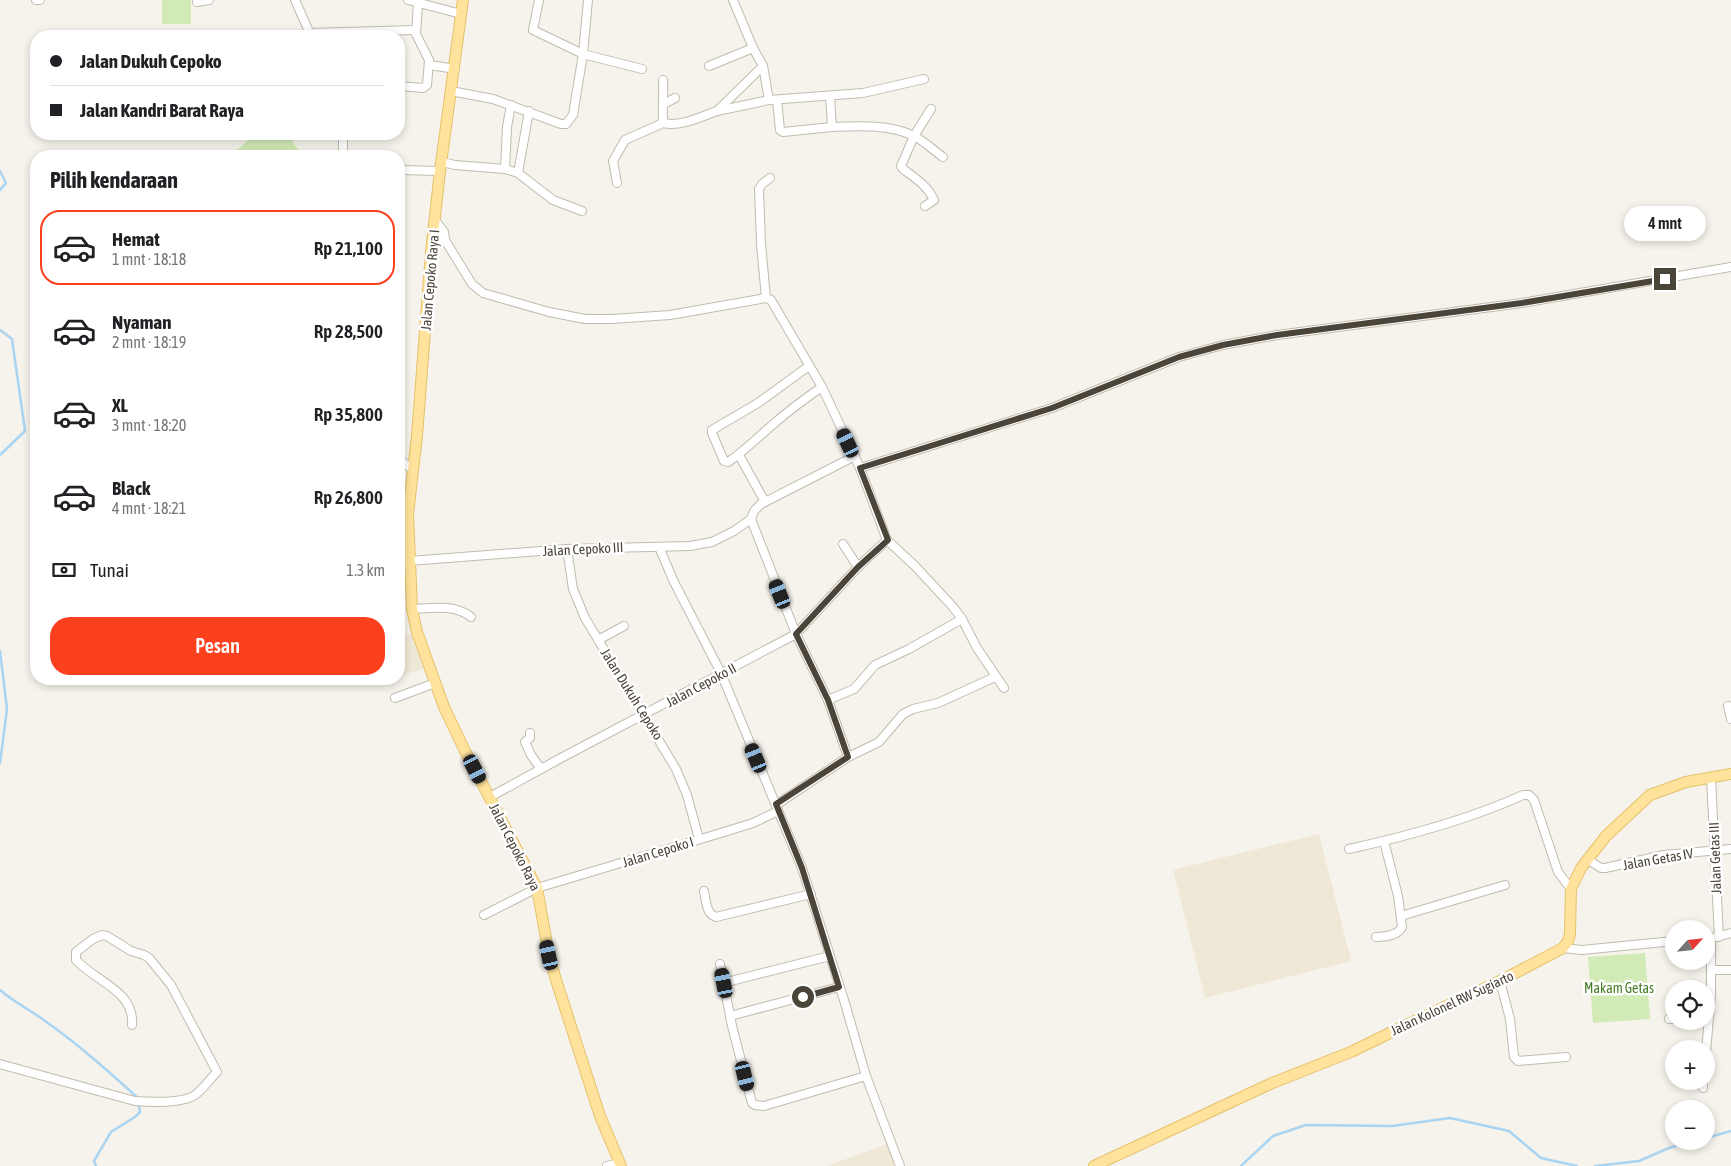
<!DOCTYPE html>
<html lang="id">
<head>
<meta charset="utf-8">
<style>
  :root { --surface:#fff; --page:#f6f6f6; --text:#202124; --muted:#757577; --line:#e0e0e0; --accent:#fc3f1d }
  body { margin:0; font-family:"Asap Condensed",sans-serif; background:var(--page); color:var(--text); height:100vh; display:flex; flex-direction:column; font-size:19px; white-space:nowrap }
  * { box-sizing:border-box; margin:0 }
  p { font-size:16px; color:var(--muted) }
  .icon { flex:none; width:28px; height:28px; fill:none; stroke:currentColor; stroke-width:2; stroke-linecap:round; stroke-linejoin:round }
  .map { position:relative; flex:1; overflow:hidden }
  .panel { position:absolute; left:30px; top:150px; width:375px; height:535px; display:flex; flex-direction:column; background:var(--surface); border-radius:20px; box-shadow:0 2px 8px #0003 }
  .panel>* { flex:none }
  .hud { position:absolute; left:30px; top:30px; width:375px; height:110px; border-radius:20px; box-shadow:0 2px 8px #0003; display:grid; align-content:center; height:110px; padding:0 20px; background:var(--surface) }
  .needle { width:32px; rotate:63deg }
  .tools { position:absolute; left:1665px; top:920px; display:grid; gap:10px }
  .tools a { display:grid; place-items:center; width:50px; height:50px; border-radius:50%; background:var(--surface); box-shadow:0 2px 8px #0003; font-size:25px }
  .end { position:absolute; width:22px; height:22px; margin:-11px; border:6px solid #4b4439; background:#fff; box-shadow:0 0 0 2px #fff }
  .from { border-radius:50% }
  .bubble { position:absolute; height:35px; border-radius:18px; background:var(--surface); box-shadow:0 2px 8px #0003; font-size:16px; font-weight:600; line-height:35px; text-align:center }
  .car { position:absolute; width:15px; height:30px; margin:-15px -8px; border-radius:6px; box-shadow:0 0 4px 1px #0007; background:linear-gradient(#222 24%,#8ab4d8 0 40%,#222 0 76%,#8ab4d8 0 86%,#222 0) }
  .hud b { display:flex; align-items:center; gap:18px; height:48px; font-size:19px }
  .hud b+b { border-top:1px solid var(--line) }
  .hud i { width:12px; height:12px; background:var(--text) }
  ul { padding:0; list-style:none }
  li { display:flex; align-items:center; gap:15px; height:75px; margin:0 10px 8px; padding:0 10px; border:2px solid transparent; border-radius:20px }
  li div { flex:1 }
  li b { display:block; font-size:19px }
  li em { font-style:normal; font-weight:600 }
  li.active { border-color:var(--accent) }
  li>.icon { width:45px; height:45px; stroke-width:1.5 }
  h2 { padding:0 20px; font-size:22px; line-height:60px }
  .pay { display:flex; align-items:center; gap:12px; height:55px; padding:0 20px; font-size:19px }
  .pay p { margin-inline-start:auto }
  .action { display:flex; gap:10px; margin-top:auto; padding:10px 20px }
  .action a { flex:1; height:58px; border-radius:20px; background:var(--accent); color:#fff; font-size:20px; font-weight:600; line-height:58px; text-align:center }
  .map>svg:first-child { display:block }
</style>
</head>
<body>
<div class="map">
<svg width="1731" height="1166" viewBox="0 0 1731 1166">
  <rect width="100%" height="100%" fill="#f6f3ec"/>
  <g fill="#efe8d6">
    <polygon points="414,633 423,669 399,676 399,637"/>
    <polygon points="1319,834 1351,961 1205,998 1173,870"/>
    <polygon points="887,1144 895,1166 827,1166"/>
  </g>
  <g fill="#d2eab5">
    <rect x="162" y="0" width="29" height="24"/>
    <polygon points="254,134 288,134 302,156 231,156"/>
    <polygon points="1645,953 1650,1019 1593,1023 1588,957"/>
  </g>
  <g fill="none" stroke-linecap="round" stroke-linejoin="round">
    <g stroke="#a9d4f2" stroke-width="2.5">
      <polyline points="0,171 6,183 0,190"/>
      <polyline points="0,330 12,339 25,431 0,455"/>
      <polyline points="0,651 7,709 0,763"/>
      <path d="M 0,990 C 14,1002 30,1010 45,1021 C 78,1044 108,1071 138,1098 L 140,1112 L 135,1117 L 111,1132 L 94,1161 L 96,1166"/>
      <polyline points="1706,1138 1731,1131"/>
      <polyline points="1241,1166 1273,1136 1306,1125 1392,1126 1450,1118 1509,1131 1541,1158 1577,1166"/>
      <polyline points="1595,1166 1639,1161 1669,1148 1694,1141"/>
    </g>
    <defs>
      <g id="minor">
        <polyline points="36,0 40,0"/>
        <polyline points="295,0 311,36"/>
        <polyline points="408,0 461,14"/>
        <polyline points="539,0 533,30 583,54 642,69"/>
        <polyline points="197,2 209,0"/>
        <polyline points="309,33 416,30"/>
        <polyline points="753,48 763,66 717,111 769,100 863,93 924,79"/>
        <polyline points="430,65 455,69"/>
        <polyline points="709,66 753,48 733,0"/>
        <polyline points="763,66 769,100"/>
        <path d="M 663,80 C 664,94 662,109 663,123"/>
        <polyline points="399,86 423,88 427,85 429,60 416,34 418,3"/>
        <polyline points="451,91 493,99 561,124 566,124 573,115 583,54 588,0"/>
        <path d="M 830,97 L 832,127 C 859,126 889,124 914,136 C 924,141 933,150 943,157"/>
        <polyline points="777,100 780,130 783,132 832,127"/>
        <polyline points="664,104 675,98"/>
        <polyline points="343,134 343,156"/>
        <polyline points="442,162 455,165 505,169 518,173 553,200 582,211"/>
        <polyline points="505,169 507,127 511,105"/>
        <polyline points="399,170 440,171"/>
        <polyline points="518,173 529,111"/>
        <path d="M 617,183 L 613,161 L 625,140 L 663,123 C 681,127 700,117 717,111"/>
        <path d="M 925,206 L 934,200 C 927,185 915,178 903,169 L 901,166 L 914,136 L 931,109"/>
        <polyline points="435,220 444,232 445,240"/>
        <polyline points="433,237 441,241 445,240 472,284 483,293 549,312 585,319 612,319 670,315 766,298 771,300 822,387 860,468 887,540 915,566 953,607 962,619 977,648 1004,688"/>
        <polyline points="766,298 761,244 759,189 762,184 770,178"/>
        <path d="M 809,366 L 758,403 L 712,430 L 712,433 L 724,461 L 728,462 C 743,452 756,439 770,427 C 786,413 804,399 822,387"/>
        <polyline points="739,455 765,502"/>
        <polyline points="399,459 412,469"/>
        <polyline points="860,468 1052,408 1179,357 1223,345 1277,335 1522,303 1731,267"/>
        <polyline points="399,513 408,514"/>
        <polyline points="751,519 796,634 828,700 848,757"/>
        <polyline points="751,519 754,511 761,504 855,456"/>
        <polyline points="843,544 858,567"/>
        <polyline points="659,547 674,582 721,673 802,868 844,1000 866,1076 900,1166"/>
        <polyline points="567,549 573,589 585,618 676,769 687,795 699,839"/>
        <polyline points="409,561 567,549 690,546 712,542 734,531 751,519"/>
        <path d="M 412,609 C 432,608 455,604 471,617"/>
        <polyline points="598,640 624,626"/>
        <polyline points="395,698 435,683"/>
        <polyline points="828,700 854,689 875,665 909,649 962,619"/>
        <polyline points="1728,706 1731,719"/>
        <polyline points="530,733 530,738 525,742 531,755 541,769"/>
        <polyline points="1711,778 1719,937"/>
        <polyline points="490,797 561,758 796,634 858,567 887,540"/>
        <polyline points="776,805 848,757 879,742 903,714 913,709 938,703 995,677"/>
        <path d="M 1349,849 C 1408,836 1468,820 1523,795 L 1529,795 L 1534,800 L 1558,872 L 1571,889"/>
        <polyline points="1587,859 1601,868 1605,868 1664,855 1731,849"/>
        <path d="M 704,891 C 706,900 706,914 716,917 L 811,894"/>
        <polyline points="484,915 537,888 711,836 753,823 778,811"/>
        <polyline points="1401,916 1505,885"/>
        <path d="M 1376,937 C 1385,937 1398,935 1402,927 L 1398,896 L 1384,841"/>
        <polyline points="1716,937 1731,933"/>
        <polyline points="1563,948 1582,950 1674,941"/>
        <polyline points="720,964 732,1026 752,1103 755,1105 764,1106 866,1076"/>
        <polyline points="1711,970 1731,970"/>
        <polyline points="1500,981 1510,1019 1514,1057 1518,1061 1566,1057"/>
        <polyline points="723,983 830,956"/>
        <polyline points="730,1016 839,987"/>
        <polyline points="1669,1019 1674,1019"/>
        <polyline points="1706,1052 1711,994 1711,938"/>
        <path d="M 0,1064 L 135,1101 C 151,1102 182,1104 195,1095 C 203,1089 210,1079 217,1072 L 171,985 L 149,958 L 144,955 L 131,951 L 107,936 L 102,935 L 93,939 L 76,952 L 76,960 C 96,982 135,991 132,1025"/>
        <polyline points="1703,1088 1703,1081"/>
        <polyline points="607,1166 619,1163"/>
      </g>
      <g id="major">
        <polyline points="463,0 440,171 431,252 417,436 408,514 412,609 417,632 444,707 464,749 537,888 549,955 556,980 600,1116 621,1166"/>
        <polyline points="1094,1166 1270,1084 1353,1051 1404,1026 1500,981 1563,948 1568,941 1570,934 1571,889 1581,868 1606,836 1650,795 1686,782 1731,774"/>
      </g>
    </defs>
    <use href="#minor" stroke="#c2bbae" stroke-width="10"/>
    <use href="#major" stroke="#e6c16a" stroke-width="12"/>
    <use href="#minor" stroke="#fff" stroke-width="8"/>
    <use href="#major" stroke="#ffe39c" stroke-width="10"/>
  </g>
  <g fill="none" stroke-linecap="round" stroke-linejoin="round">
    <polyline stroke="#4b4439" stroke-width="6" points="803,997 839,987 802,868 776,804 848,757 828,700 796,634 858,567 888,540 860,468 1052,408 1179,357 1223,345 1277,335 1522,303 1665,279"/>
  </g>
  <g text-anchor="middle" stroke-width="5" stroke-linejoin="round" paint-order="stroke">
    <g font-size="14" fill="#4b4439" stroke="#fff">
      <text transform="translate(430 280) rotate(-85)" y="5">Jalan Cepoko Raya I</text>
      <text transform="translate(583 549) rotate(-3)" y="5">Jalan Cepoko III</text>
      <text transform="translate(701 685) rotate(-28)" y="5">Jalan Cepoko II</text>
      <text transform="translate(632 694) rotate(58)" y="5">Jalan Dukuh Cepoko</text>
      <text transform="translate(515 847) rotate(63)" y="5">Jalan Cepoko Raya</text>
      <text transform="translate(658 852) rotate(-17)" y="5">Jalan Cepoko I</text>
      <text transform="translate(1715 858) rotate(-92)" y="5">Jalan Getas III</text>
      <text transform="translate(1658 859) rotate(-10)" y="5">Jalan Getas IV</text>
      <text transform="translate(1452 1003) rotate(-25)" y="5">Jalan Kolonel RW Sugiarto</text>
    </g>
    <g font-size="14" fill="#4a7f2a" stroke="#fff">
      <text x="1619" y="993">Makam Getas</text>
    </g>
  </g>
</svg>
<div class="tools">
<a><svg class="needle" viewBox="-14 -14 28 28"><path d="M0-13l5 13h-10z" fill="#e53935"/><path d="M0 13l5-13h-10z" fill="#757577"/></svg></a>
<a><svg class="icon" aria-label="locate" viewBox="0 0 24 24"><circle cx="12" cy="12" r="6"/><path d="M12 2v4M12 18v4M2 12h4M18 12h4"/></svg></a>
<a>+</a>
<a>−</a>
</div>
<i class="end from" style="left:803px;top:997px"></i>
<i class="end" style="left:1665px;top:279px"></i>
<div class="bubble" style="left:1624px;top:206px;width:82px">4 mnt</div>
<i class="car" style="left:848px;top:443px;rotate:335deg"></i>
<i class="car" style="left:780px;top:594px;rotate:338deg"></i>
<i class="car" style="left:756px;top:758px;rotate:337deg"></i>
<i class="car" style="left:475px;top:769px;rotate:153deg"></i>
<i class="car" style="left:549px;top:955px;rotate:348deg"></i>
<i class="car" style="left:724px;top:983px;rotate:349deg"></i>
<i class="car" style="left:745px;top:1076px;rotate:166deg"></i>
<div class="hud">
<b><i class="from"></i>Jalan Dukuh Cepoko</b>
<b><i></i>Jalan Kandri Barat Raya</b>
</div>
<section class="panel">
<h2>Pilih kendaraan</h2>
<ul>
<li class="active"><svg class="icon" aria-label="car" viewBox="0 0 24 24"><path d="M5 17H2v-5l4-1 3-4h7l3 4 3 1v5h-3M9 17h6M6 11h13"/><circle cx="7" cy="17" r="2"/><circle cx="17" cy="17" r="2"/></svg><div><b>Hemat</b><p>1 mnt · 18:18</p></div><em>Rp 21,100</em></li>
<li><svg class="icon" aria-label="car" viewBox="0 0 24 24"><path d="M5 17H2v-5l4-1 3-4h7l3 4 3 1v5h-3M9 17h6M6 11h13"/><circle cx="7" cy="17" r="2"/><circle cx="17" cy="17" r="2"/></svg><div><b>Nyaman</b><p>2 mnt · 18:19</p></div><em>Rp 28,500</em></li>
<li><svg class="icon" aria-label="car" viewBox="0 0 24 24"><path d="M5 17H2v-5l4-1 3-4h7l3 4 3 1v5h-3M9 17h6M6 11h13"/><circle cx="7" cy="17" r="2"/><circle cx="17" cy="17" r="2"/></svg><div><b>XL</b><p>3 mnt · 18:20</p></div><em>Rp 35,800</em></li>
<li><svg class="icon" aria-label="car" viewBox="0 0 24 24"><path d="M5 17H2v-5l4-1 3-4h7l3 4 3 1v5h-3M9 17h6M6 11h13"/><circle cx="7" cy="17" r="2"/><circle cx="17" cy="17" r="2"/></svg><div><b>Black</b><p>4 mnt · 18:21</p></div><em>Rp 26,800</em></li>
</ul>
<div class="pay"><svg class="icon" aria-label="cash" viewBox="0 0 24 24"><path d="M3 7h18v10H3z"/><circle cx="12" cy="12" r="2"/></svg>Tunai<p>1.3 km</p></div>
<div class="action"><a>Pesan</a></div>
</section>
</div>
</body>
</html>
